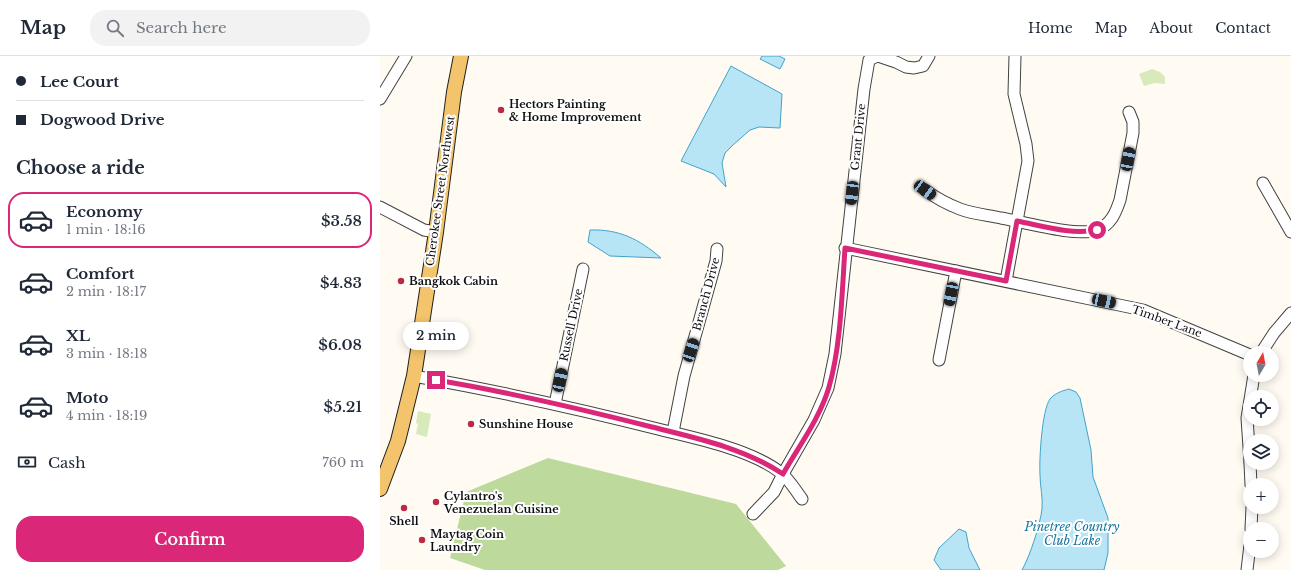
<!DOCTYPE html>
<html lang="en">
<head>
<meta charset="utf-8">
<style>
  :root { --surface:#fff; --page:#f2f2f3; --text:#1f2937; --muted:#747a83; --line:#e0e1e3; --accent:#db2777 }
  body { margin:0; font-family:"Libre Baskerville",serif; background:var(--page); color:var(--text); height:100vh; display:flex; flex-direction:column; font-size:15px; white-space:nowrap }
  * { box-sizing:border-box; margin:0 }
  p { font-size:13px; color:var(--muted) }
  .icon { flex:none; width:22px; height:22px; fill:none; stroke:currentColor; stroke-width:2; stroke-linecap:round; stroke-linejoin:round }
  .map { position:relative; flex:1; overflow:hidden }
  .side { display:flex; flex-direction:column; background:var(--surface); width:380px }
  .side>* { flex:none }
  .top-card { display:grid; align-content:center; height:88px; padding:0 16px; background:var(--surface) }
  .needle { width:26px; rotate:10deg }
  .buttons { position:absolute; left:863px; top:290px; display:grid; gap:8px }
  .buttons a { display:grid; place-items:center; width:36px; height:36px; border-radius:50%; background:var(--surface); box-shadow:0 2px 10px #0003; font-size:20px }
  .end { position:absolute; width:18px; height:18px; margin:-9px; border:5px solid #db2777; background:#fff; box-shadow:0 0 0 2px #fff }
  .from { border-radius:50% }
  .bubble { position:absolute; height:28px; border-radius:14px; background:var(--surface); box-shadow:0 2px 10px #0003; font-size:13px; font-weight:600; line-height:28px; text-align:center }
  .car { position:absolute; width:12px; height:24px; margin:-12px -6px; border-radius:5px; box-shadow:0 0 3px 1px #0007; background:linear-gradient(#222 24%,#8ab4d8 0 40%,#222 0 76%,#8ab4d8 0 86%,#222 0) }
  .top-card b { display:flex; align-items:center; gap:14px; height:38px; font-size:15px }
  .top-card b+b { border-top:1px solid var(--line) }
  .top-card i { width:10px; height:10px; background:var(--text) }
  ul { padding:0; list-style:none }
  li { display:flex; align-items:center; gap:12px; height:56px; margin:0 8px 6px; padding:0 8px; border:2px solid transparent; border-radius:16px }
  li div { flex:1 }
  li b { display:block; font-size:15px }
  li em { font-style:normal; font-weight:600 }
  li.current { border-color:var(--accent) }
  li>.icon { width:36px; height:36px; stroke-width:1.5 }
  h2 { padding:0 16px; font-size:18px; line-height:48px }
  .pay { display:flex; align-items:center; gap:10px; height:44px; padding:0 16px; font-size:15px }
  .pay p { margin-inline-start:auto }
  .cta { display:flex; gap:8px; margin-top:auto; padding:8px 16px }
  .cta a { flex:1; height:46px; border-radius:16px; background:var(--accent); color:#fff; font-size:16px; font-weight:600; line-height:46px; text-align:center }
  header { display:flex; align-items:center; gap:24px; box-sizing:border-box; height:56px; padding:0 20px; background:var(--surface); border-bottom:1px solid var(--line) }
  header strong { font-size:19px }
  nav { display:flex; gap:22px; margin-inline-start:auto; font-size:14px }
  .search { width:280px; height:36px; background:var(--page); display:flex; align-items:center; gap:10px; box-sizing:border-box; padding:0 14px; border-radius:16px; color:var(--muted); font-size:15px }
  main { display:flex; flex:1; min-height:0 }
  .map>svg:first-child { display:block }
</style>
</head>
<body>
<header>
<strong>Map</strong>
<div class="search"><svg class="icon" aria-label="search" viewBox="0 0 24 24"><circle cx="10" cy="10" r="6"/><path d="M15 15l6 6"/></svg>Search here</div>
<nav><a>Home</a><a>Map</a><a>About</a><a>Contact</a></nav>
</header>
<main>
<section class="side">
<div class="top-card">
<b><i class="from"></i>Lee Court</b>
<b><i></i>Dogwood Drive</b>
</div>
<h2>Choose a ride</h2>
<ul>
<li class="current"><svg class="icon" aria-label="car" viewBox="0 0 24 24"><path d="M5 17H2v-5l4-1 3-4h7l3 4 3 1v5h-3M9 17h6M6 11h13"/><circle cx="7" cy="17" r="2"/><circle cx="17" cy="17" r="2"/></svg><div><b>Economy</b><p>1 min · 18:16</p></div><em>$3.58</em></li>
<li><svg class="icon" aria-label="car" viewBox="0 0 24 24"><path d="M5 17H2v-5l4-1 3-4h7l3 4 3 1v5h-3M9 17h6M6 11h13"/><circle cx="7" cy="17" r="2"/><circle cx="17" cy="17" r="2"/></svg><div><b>Comfort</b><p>2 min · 18:17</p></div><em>$4.83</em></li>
<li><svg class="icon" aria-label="car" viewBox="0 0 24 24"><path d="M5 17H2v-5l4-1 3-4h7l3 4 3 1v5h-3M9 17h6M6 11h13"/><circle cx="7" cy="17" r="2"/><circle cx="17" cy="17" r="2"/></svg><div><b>XL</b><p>3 min · 18:18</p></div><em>$6.08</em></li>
<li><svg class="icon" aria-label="car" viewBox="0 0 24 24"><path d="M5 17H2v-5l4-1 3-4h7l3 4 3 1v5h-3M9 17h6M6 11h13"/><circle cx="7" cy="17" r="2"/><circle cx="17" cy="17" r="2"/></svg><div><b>Moto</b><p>4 min · 18:19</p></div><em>$5.21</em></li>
</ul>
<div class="pay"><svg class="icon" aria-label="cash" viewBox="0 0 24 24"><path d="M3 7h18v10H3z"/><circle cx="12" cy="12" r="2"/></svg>Cash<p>760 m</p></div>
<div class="cta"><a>Confirm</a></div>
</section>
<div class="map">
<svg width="911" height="514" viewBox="0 0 911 514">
  <rect width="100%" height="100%" fill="#fffbf2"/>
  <g fill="#d8e9bc">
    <polygon points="772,13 780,16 785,21 785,28 774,27 764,30 759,18"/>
    <polygon points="38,355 51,358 47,381 36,378 38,368 36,367"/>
  </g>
  <polygon fill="#bed99c" points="168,402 356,448 406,510 398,514 105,514 70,502 86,436"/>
  <g fill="#b8e5f5" stroke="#41a3ca">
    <polygon points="382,0 399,0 405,3 400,13 380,3"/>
    <polygon points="351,10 402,38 400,72 379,71 370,74 354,88 345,97 342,107 346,131 334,118 301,105"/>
    <path d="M 210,174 C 239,173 259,183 281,202 L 230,200 L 208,186 Z"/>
    <path d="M 689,333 L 696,336 L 700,342 L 711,394 L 713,421 L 728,462 L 728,497 L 724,514 L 642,514 C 650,500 660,469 662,453 C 663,441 660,430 660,419 C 659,403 662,354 670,343 C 675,337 682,335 689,333 Z"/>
    <polygon points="579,473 586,476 589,492 600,514 561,514 554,504 559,492"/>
  </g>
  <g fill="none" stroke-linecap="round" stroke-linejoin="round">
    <defs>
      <g id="minor">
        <polyline points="498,0 516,6 526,11 534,12 543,10 549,0"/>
        <polyline points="0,43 26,0"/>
        <polyline points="883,127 911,176"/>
        <path d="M 545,134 C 556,142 567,148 580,153 C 593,158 608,159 621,162 C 644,166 696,181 717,174 C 731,169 736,156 740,144 L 753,77 L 753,66 L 749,56"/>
        <polyline points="0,151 44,174 56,176"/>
        <polyline points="465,192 763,254 870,299"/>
        <polyline points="626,225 648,105 646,88 634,38 635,0"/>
        <polyline points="881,297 894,277 911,257"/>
        <polyline points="559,304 576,215"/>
        <path d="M 34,320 C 117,335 200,353 282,374 C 317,382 374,395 401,417 C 409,423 416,435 422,443"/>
        <polyline points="175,348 203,213"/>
        <polyline points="293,376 304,320 336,205 337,193"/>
        <polyline points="870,406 867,362 874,319"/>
        <polyline points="870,407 871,429"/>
        <polyline points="373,458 394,436 403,418 434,364 448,332 455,298 484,33 489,4 497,0"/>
        <polyline points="871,473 872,451"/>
        <polyline points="867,514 870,489"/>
      </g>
      <polyline id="major" points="0,433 18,385 34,320 56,176 74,36 81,0"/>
    </defs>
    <use href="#minor" stroke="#424242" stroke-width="13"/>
    <use href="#major" stroke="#202020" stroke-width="16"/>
    <use href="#minor" stroke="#fff" stroke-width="11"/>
    <use href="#major" stroke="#f4c46c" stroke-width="14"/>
  </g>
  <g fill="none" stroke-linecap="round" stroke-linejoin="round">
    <path stroke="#db2777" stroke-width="5" d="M 56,324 C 129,336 201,353 272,371 C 316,382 364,392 403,418 C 419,390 440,362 449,331 C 461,290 462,236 465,192 L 626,225 L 637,165 C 663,170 691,179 717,174"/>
  </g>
  <g fill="#bc2a42" stroke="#fff" stroke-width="1.5">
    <circle cx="121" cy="54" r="4"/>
    <circle cx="21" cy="225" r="4"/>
    <circle cx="91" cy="368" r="4"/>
    <circle cx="56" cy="446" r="4"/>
    <circle cx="24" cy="452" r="4"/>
    <circle cx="42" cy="484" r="4"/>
  </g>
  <g text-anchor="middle" stroke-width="4" stroke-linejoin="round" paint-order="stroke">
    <g font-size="11" font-weight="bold" fill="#0f0f0f" stroke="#fff" text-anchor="start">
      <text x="129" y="52">Hectors Painting<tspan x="129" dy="13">&amp; Home Improvement</tspan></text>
      <text x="29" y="229">Bangkok Cabin</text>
      <text x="99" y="372">Sunshine House</text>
      <text x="64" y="444">Cylantro's<tspan x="64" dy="13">Venezuelan Cuisine</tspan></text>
      <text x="24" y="469" text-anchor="middle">Shell</text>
      <text x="50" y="482">Maytag Coin<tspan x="50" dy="13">Laundry</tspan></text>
    </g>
    <g font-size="11" fill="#0f0f0f" stroke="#fff">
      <text transform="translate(478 81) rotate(-84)" y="4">Grant Drive</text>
      <text transform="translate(60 135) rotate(-82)" y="4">Cherokee Street Northwest</text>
      <text transform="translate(326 238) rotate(-75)" y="4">Branch Drive</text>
      <text transform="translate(787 265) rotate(20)" y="4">Timber Lane</text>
      <text transform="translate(191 269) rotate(-78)" y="4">Russell Drive</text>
    </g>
    <g font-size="12" font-style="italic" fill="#1b749f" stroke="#fff">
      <text x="692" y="475">Pinetree Country<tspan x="692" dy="14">Club Lake</tspan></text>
    </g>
  </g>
</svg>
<div class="buttons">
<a><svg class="needle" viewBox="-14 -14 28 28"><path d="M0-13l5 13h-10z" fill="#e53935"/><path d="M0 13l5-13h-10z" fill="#747a83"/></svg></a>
<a><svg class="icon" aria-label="locate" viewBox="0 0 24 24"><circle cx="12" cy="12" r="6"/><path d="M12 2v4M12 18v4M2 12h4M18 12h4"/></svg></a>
<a><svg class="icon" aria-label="layers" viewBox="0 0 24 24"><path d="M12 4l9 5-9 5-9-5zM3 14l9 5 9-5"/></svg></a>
<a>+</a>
<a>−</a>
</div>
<i class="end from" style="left:717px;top:174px"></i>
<i class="end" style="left:56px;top:324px"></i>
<div class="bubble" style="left:23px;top:266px;width:66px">2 min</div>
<i class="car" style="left:748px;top:103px;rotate:11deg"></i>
<i class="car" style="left:545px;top:134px;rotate:126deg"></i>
<i class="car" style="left:472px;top:137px;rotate:187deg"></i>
<i class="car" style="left:571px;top:238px;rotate:191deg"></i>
<i class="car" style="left:724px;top:245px;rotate:102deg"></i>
<i class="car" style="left:311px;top:294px;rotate:18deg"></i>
<i class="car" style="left:180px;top:324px;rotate:12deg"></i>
</div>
</main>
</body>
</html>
